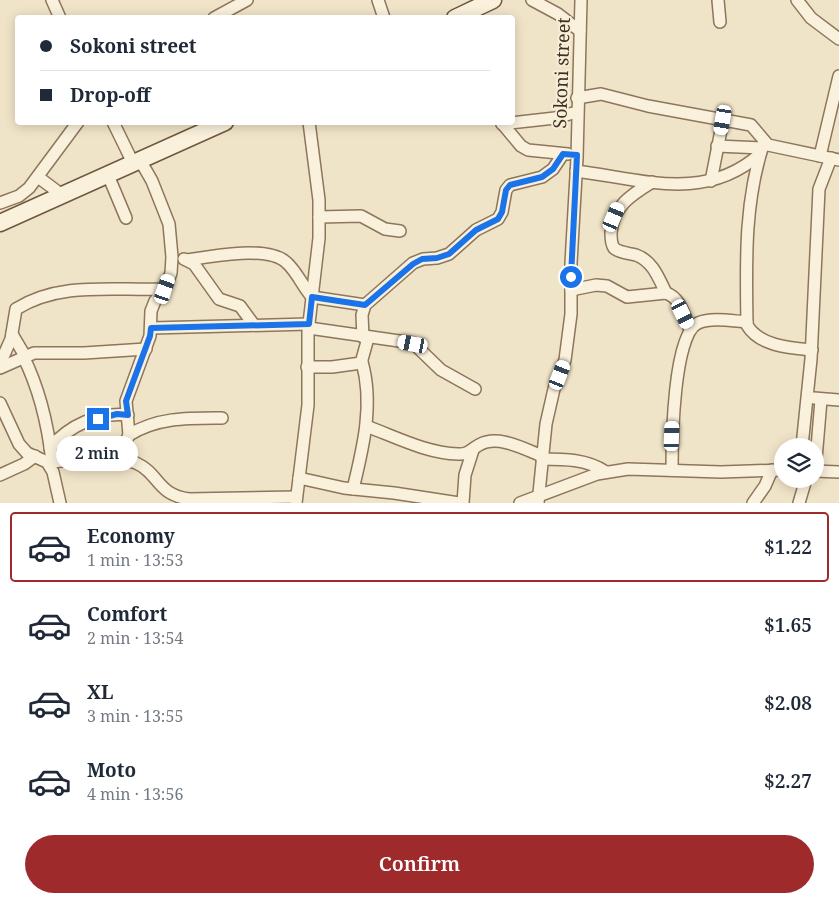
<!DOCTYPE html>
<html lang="en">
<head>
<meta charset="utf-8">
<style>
  :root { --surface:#fff; --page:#f6f6f7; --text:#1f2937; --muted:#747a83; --line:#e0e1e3; --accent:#9e2a2b }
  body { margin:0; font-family:"Noto Serif",serif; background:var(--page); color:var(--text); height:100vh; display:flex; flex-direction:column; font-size:19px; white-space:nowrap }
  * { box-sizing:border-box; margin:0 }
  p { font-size:16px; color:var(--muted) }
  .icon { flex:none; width:28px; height:28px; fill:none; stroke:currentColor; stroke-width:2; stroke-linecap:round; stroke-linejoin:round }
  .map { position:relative; height:503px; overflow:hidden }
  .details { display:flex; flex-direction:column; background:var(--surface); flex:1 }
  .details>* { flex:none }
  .banner { position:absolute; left:15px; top:15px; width:500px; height:110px; border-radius:5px; box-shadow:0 2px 12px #0003; display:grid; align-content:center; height:110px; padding:0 25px; background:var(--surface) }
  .controls { position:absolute; left:774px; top:438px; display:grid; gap:10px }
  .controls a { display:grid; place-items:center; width:50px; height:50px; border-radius:50%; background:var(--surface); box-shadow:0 2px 12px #0003; font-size:25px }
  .end { position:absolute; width:22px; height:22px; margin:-11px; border:6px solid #1a73e8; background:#fff; box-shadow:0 0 0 2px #fff }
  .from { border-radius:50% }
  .bubble { position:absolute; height:35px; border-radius:18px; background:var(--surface); box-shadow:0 2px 12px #0003; font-size:16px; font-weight:600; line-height:35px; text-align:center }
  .car { position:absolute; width:15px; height:30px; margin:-15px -8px; border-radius:6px; box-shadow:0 0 4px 1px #0007; background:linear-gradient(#fff 24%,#345 0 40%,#fff 0 76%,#345 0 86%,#fff 0) }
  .banner b { display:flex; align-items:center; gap:18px; height:48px; font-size:19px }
  .banner b+b { border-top:1px solid var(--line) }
  .banner i { width:12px; height:12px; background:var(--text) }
  ul { padding:9px 0 0; list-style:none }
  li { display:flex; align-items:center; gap:15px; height:70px; margin:0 10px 8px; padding:0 15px; border:2px solid transparent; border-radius:5px }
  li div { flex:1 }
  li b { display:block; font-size:19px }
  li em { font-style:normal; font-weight:600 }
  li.selected { border-color:var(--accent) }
  li>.icon { width:45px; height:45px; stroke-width:1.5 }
  .button { display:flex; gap:10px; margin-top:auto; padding:10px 25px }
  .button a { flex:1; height:58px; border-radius:30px; background:var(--accent); color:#fff; font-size:20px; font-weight:600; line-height:58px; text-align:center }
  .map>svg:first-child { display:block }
</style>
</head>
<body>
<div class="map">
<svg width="839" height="503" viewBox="0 0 839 503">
  <rect width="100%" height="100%" fill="#f0e4c8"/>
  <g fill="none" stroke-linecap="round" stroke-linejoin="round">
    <defs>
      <g id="street">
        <polyline points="52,0 60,18"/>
        <polyline points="378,0 384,18"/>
        <polyline points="532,0 558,14 580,31"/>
        <polyline points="718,0 720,22"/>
        <polyline points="797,0 811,18 839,39"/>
        <polyline points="214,18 247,0"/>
        <polyline points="577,98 601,94 648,106 751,125 768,145 839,160"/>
        <polyline points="113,122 133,163"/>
        <polyline points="501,122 521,146 528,150 568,154"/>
        <polyline points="502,124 555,118 577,112"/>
        <path d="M 764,142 C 744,202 746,263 747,325 C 759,346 790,348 812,350"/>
        <polyline points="717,146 762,148"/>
        <polyline points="820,156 839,76"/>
        <path d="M 576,171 C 642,179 705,203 760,154"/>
        <polyline points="108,175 126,218"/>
        <polyline points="38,177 62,195"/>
        <polyline points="711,181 723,120"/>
        <path d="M 652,182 C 631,195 613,206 611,233 C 611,238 611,244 614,248 C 619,253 629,253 636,255 C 653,261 659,279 666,293"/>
        <polyline points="0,203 19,196 29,188 78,122"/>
        <polyline points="319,217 361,216 385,229 400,231"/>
        <polyline points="184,259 194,264 219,299 240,306 254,325"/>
        <path d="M 188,260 C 211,256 269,245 287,263 C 297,272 303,287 312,297 L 365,305"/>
        <path d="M 571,290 L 596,285 L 607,286 L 627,297 L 666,293 C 681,298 684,316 690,329"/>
        <polyline points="151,328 309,324"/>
        <polyline points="309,328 413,343 441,370 475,389"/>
        <polyline points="12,334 25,356"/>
        <polyline points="363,337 362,315 365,305 413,263 423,259 437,258 449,254 476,230 498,219 502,212 506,190 510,185 542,177 553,169 563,154"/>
        <path d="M 23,356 C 40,390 48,425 52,462"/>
        <path d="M 0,364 L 11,339 L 16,309 C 61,281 114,291 165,289"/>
        <polyline points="307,367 332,367 361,363 368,338"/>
        <polyline points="0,368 34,353 84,353 146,349"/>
        <polyline points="814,398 839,400"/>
        <polyline points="0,403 19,444 27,453 47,462 53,472 60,503"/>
        <path d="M 366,426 C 396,437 426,453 458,454 C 468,455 471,449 479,445 C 498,434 524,449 542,456"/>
        <path d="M 129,435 C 158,417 189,418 222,418"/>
        <polyline points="802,446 811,359 819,189 831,158"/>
        <path d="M 50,448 C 69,425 99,412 128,415"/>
        <path d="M 542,459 C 564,459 587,459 606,472"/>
        <polyline points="116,461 129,435 126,401 150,336 151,311 155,301 165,289 171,273 172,257 169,224 152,181 140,160"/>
        <path d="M 47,462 C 68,461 117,455 136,463 C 160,474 156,494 189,499 L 296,497"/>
        <path d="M 672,470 C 672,444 673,334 698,323 C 712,317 732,321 747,322"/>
        <polyline points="815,471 821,400"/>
        <polyline points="815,471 839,472"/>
        <polyline points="0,475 24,464 35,456"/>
        <polyline points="299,478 344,488 394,493 459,503"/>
        <path d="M 353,489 C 363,448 374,404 362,362"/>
        <polyline points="296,503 308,405 308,332 319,238 319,200 309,122"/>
        <polyline points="463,503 465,475 473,450"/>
        <polyline points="520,503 597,474 628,469 721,472 782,470"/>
        <polyline points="538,503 546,424 554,389 565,360 571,314 571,263 577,158 581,0"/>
        <polyline points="753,503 765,486 772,470"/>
        <polyline points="799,503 806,479"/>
      </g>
      <g id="secondary">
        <polyline points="455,18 493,0"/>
        <polyline points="0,223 225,122"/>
      </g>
    </defs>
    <use href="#street" stroke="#8d765c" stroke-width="14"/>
    <use href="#secondary" stroke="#6f573f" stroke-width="19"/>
    <use href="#street" stroke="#faf1dc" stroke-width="11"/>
    <use href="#secondary" stroke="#faf1dc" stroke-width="16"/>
  </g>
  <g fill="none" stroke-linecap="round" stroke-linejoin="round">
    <polyline stroke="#1a73e8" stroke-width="6" points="98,419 117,414 128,415 126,401 150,336 151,328 309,324 312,297 365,305 413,264 422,259 437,258 449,254 476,230 498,219 502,212 506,190 510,185 542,177 553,169 563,154 577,155 571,277"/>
  </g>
  <g text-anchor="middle" stroke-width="4" stroke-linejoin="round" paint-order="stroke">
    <g font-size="18" fill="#3d2e20" stroke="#f7eed8">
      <text transform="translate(562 73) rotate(-88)" y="6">Sokoni street</text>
    </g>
  </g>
</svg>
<div class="controls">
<a><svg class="icon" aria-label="layers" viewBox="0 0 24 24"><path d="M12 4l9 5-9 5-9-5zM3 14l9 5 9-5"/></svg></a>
</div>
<i class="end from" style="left:571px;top:277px"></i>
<i class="end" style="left:98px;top:419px"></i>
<div class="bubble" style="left:56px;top:436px;width:82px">2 min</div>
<i class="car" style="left:723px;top:120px;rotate:190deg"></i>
<i class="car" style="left:614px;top:217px;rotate:23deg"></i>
<i class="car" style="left:165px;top:289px;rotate:19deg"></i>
<i class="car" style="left:683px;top:314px;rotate:154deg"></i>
<i class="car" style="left:413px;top:344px;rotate:281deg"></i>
<i class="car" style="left:560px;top:375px;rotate:21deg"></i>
<i class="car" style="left:672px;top:436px;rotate:2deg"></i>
<div class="banner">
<b><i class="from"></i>Sokoni street</b>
<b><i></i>Drop-off</b>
</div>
</div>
<section class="details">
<ul>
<li class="selected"><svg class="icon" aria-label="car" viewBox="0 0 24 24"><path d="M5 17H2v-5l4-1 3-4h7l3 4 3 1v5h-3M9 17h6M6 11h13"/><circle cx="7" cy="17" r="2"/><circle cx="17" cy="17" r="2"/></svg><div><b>Economy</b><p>1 min · 13:53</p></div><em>$1.22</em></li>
<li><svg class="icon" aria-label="car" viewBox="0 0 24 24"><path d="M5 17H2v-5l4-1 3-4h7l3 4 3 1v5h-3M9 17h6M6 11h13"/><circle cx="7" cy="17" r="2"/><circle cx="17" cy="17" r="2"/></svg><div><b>Comfort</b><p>2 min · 13:54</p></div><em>$1.65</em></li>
<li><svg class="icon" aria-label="car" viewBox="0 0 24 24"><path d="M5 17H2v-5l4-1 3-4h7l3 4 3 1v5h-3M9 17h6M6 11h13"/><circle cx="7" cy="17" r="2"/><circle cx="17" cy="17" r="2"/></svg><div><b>XL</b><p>3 min · 13:55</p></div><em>$2.08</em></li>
<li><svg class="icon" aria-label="car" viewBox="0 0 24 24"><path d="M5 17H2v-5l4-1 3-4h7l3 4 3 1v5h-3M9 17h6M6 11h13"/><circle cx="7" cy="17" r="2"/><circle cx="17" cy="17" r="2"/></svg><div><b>Moto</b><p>4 min · 13:56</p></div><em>$2.27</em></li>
</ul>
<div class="button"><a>Confirm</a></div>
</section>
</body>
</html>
